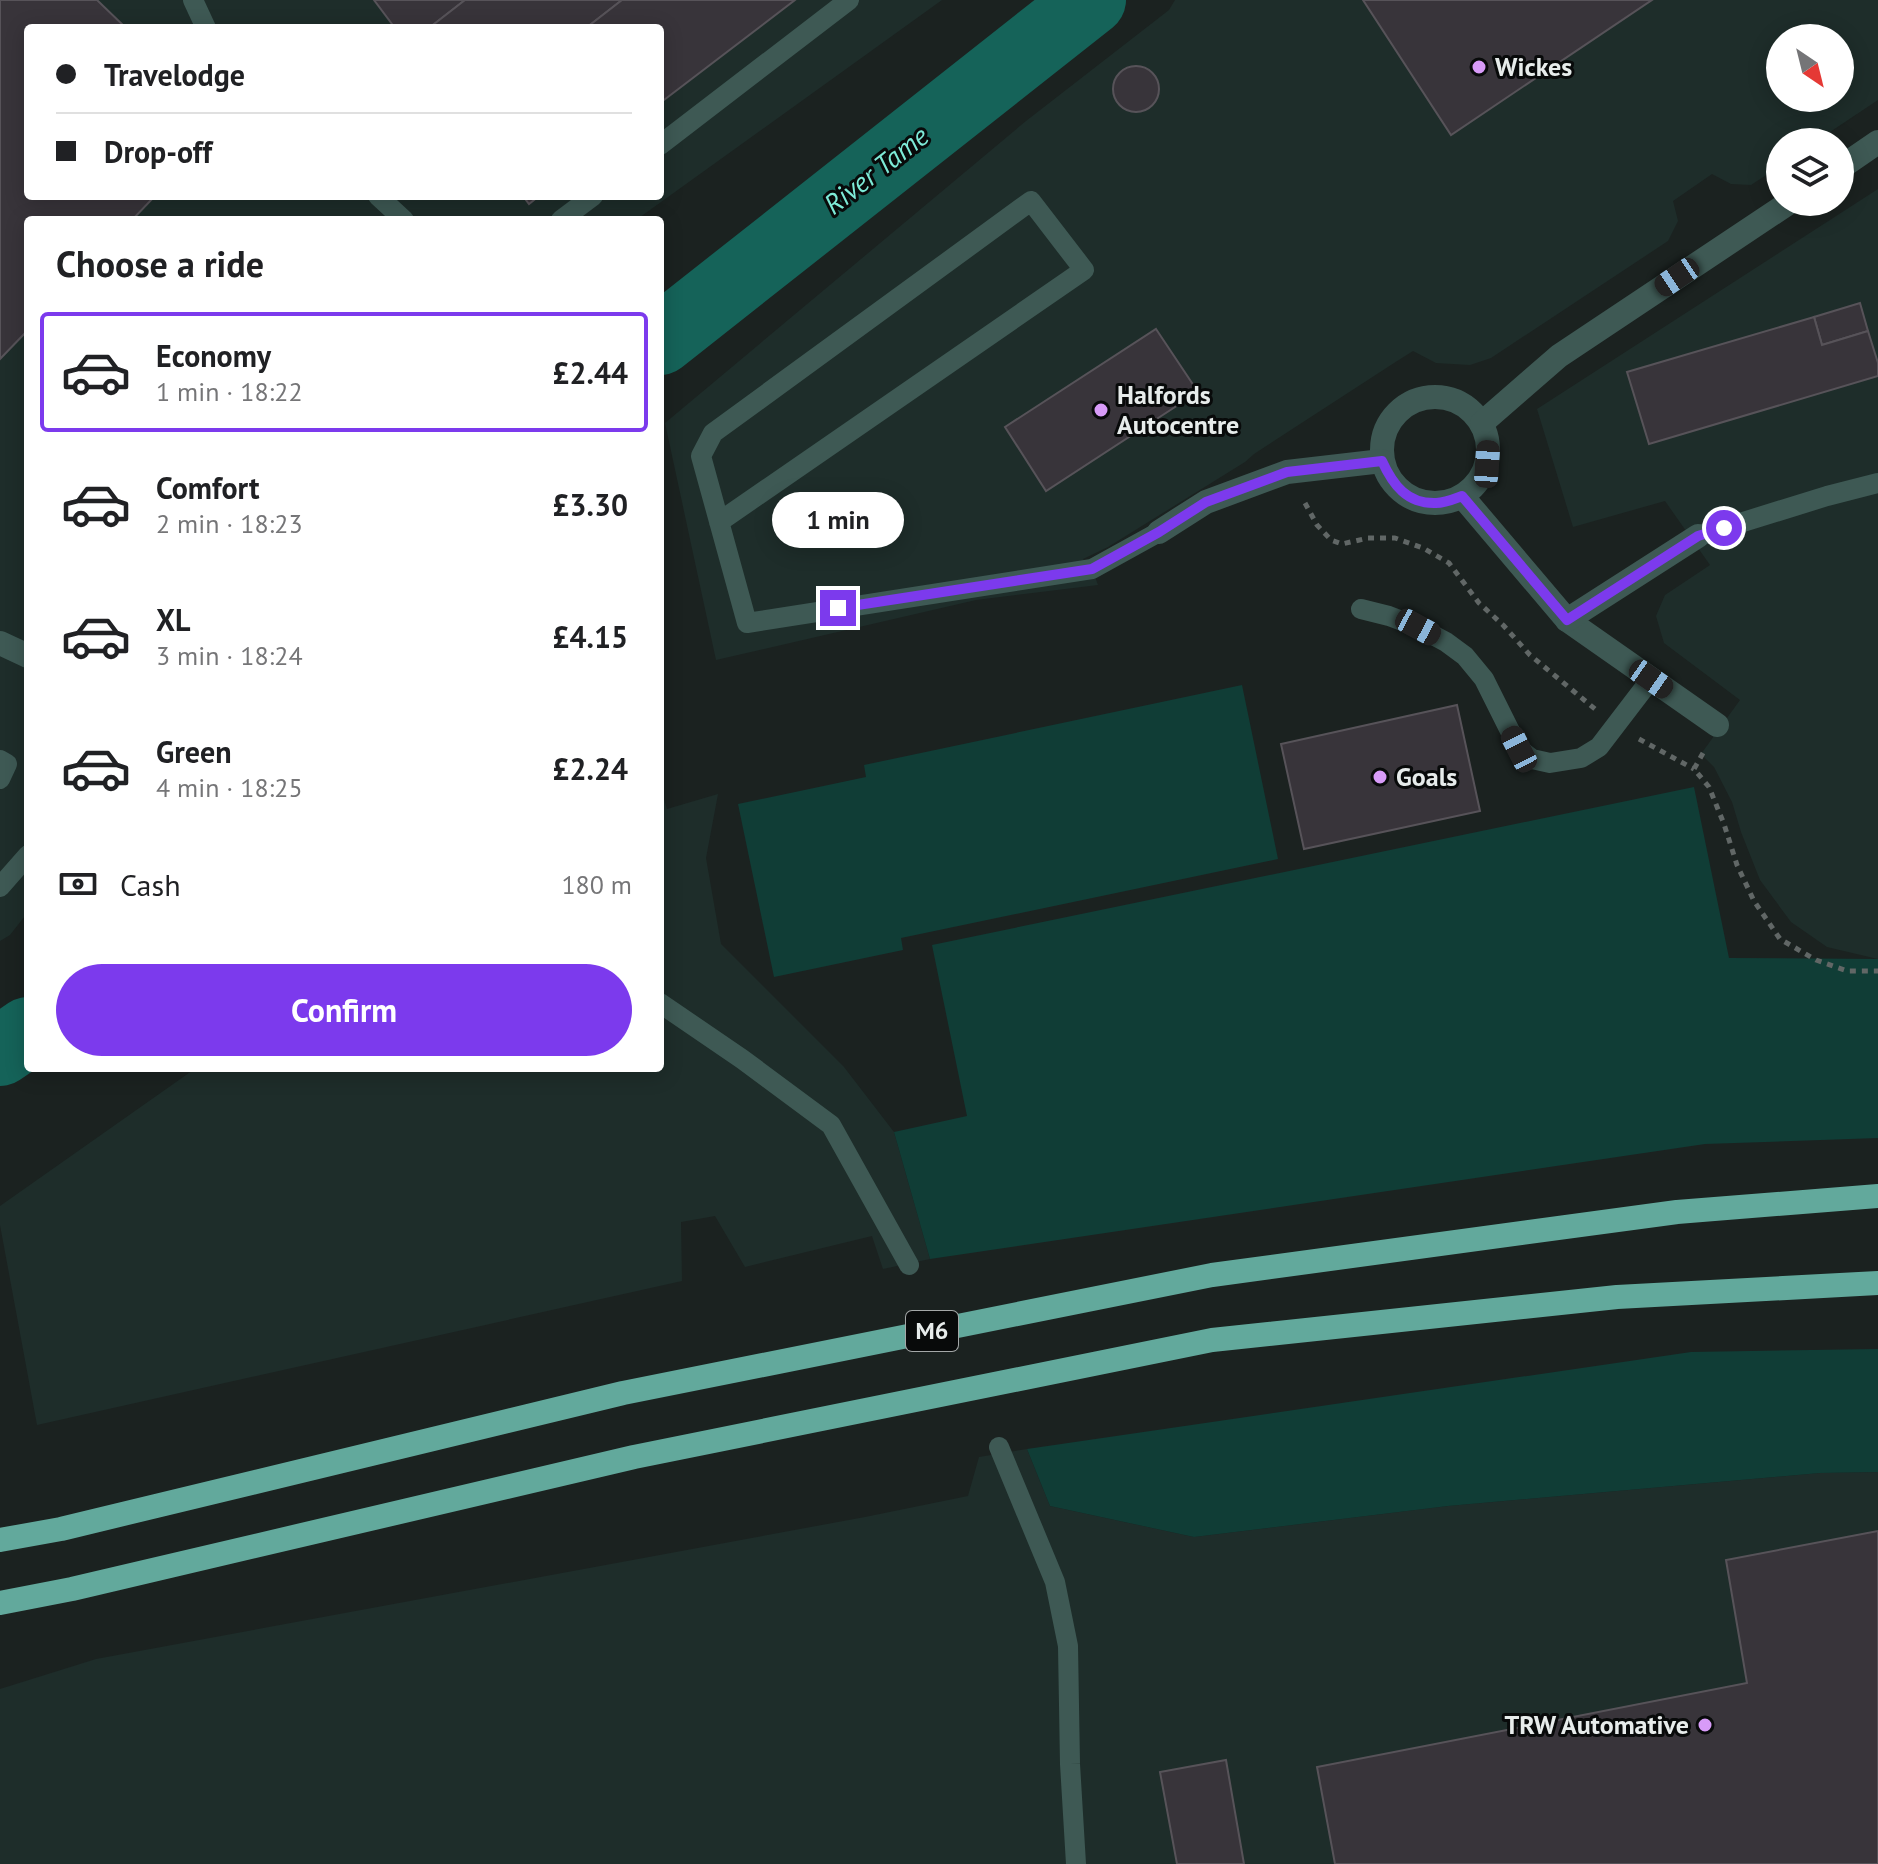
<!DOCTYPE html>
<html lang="en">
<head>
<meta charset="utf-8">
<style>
  :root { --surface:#fff; --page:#f2f2f2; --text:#202124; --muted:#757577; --line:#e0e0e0; --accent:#7c3aed }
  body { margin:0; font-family:"PT Sans",sans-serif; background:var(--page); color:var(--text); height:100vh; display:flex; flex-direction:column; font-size:30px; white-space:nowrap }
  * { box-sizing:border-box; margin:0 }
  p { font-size:26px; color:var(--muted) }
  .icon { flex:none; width:44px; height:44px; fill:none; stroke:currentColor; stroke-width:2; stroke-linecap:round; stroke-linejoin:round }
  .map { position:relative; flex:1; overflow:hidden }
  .drawer { position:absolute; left:24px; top:216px; width:640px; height:856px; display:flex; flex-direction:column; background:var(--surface); border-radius:8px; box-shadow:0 4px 20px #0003 }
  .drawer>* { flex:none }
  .guide { position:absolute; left:24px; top:24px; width:640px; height:176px; border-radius:8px; box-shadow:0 4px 20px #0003; display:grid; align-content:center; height:176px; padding:0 32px; background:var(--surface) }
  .needle { width:52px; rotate:145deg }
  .tools { position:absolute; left:1766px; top:24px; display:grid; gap:16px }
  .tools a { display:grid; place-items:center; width:88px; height:88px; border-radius:50%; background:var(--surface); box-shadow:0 4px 20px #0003; font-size:40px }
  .end { position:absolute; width:36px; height:36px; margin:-18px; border:10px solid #7c3aed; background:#fff; box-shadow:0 0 0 4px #fff }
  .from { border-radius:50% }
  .bubble { position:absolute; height:56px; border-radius:28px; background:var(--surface); box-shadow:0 4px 20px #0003; font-size:26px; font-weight:700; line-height:56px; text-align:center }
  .car { position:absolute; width:24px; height:48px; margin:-24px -12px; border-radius:10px; box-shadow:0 0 6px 2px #0007; background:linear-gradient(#222 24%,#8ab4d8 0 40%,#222 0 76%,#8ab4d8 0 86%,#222 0) }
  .guide b { display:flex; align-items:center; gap:28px; height:76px; font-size:30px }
  .guide b+b { border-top:2px solid var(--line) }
  .guide i { width:20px; height:20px; background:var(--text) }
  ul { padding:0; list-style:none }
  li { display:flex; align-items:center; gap:24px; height:120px; margin:0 16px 12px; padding:0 16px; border:4px solid transparent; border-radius:8px }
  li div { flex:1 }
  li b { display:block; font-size:30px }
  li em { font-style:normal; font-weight:700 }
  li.current { border-color:var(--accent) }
  li>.icon { width:72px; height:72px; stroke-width:1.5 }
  h2 { padding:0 32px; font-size:36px; line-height:96px }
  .pay { display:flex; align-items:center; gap:20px; height:88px; padding:0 32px; font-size:30px }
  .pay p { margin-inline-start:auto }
  .action { display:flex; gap:16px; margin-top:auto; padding:16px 32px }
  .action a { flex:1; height:92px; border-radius:48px; background:var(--accent); color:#fff; font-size:32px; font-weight:700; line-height:92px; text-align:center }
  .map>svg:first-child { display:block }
</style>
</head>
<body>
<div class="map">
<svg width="1878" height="1864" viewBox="0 0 1878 1864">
  <rect width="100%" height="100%" fill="#1b2220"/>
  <g fill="#1e2d2a" fill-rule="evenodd">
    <path d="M 0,0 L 942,0 L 636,220 L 28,220 L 28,912 L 10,935 L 0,941 ZM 28,28 L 660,28 L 660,196 L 28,196 Z"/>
    <path d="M 1175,0 L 1878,0 L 1878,100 L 1815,142 L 1780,142 L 1780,166 L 1751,185 L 1731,184 L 1712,174 L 1673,201 L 1678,221 L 1668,241 L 1491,358 L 1470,365 L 1436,363 L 1413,351 L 1394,363 L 1254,454 L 1245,462 L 1108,547 L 1083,559 L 1092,569 L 1098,585 L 976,600 L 716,660 L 665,423 L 1026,121 L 1169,10 ZM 1780,38 L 1840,38 L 1840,98 L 1780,98 Z"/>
    <polygon points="1878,189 1878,959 1827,947 1791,922 1760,880 1741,832 1732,802 1714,767 1701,754 1740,700 1664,643 1656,616 1665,595 1710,565 1665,501 1573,527 1537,409"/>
    <polygon points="660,786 667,809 718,794 706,858 721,944 844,1067 894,1132 930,1259 883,1269 872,1236 745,1267 715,1216 681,1222 682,1281 37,1425 0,1225 0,1206 196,1068 660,1068"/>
    <polygon points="1027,1449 1050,1506 1194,1537 1448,1506 1820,1473 1878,1472 1878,1864 0,1864 0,1689 96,1659 865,1517 968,1496 979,1457"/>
  </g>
  <g fill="#103d36">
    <polygon points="1242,685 1278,859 901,938 903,950 774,977 738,804 866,777 864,765"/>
    <polygon points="1694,787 1729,958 1878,959 1878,1138 1705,1144 930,1259 894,1132 967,1116 932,945"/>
    <polygon points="1878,1349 1878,1472 1820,1473 1448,1506 1194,1537 1050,1506 1027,1449 1691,1352"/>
  </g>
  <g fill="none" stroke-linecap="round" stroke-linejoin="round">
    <g stroke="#156359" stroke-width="70">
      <polyline points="660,340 1091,0"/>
      <polyline points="0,1051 28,1032"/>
    </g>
  </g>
  <g fill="#38343a" stroke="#575359" stroke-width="2">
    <polygon points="0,0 97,0 126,28 28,28 28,196 155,196 132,220 28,220 28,330 0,359"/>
    <polygon points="374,0 465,0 429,28 395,28"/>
    <polygon points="465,0 622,0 586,28 429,28"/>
    <polygon points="622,0 795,0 660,103 660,28 586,28"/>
    <polygon points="1363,0 1652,0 1451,135"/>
    <circle cx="1136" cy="89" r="23"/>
    <polygon points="523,196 539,196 529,204"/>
    <polygon points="1860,303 1868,331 1822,345 1814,317"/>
    <polygon points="1814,317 1822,345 1868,331 1878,363 1878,376 1649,444 1627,372"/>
    <polygon points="1156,329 1198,392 1046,491 1005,427"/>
    <polygon points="1457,705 1480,811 1304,849 1281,744"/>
    <polygon points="1878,1531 1878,1864 1335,1864 1317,1767 1747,1683 1726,1560"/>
    <polygon points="1226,1760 1244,1864 1177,1864 1160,1772"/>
  </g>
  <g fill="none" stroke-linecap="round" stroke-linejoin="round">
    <g stroke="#616766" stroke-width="5" stroke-dasharray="6 6" stroke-linecap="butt">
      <polyline points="1305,503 1317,525 1331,540 1342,544 1368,538 1395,538 1423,548 1449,563 1479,603 1503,625 1530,655 1595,709"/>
      <polyline points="1639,739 1694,769"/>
      <polyline points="1703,753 1694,769 1709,787 1724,824 1737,865 1754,901 1780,939 1816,960 1847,971 1878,971"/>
    </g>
    <g stroke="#3e5954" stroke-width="20">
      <polyline points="193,0 206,28"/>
      <polyline points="660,145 849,0"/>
      <polyline points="378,196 404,220"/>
      <polyline points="561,220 593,196"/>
      <polyline points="719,522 1084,270 1031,201 713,433 701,456 747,623 1092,569 1159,532"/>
      <polyline points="1698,536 1827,496 1878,483"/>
      <polyline points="1361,609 1389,616 1418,627 1446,642 1465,656 1484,679 1519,749 1532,759 1550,763 1581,758 1599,747 1651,679"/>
      <polyline points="0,760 7,764 0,779"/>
      <polyline points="0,887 28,855"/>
      <polyline points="660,1003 742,1059 831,1125 909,1265"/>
      <polyline points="999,1447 1055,1582 1068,1646 1070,1764 1076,1864"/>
    </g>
    <g stroke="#3e5954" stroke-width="24">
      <polyline points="1840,168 1878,142"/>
      <circle cx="1435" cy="450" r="53"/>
      <polyline points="1482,423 1559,356 1790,202"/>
      <polyline points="1462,496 1567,620 1717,725"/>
      <polyline points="1159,532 1206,502 1287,472 1382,461"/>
      <polyline points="1567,620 1698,536"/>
      <polyline points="0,643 28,656"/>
    </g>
    <g stroke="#62a99c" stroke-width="24">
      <polyline points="0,1540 61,1529 623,1393 1212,1275 1677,1212 1878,1196"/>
      <polyline points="0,1603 72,1589 634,1457 1212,1340 1617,1297 1878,1283"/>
    </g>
  </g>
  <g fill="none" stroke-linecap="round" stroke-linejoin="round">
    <path stroke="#7c3aed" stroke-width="10" d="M 838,608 L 1092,569 L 1159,532 L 1206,502 L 1287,472 L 1382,461 C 1393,485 1407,504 1436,503 C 1445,503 1454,499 1462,496 L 1567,620 L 1698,536 L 1724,528"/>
  </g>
  <g fill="#d89bf8" stroke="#080a0a" stroke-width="3">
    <circle cx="1479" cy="67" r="8"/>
    <circle cx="1101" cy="410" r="8"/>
    <circle cx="1380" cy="777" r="8"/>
    <circle cx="1705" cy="1725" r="8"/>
  </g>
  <g text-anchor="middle" stroke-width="6" stroke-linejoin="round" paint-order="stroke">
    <rect fill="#080a0a" stroke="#a4a8a8" stroke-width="2" x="906" y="1311" width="52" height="40" rx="6"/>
    <g font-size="24" font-weight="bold" fill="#e7eceb">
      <text x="932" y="1339">M6</text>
    </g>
    <g font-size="26" font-weight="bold" fill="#e7eceb" stroke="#080a0a" text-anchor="start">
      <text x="1495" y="76">Wickes</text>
      <text x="1117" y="404">Halfords<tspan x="1117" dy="30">Autocentre</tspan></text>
      <text x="1396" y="786">Goals</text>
      <text x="1689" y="1734" text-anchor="end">TRW Automative</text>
    </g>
    <g font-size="28" font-style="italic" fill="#7dead7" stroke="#080a0a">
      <text transform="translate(876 170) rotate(-38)" y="10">River Tame</text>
    </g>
  </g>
</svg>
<div class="tools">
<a><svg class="needle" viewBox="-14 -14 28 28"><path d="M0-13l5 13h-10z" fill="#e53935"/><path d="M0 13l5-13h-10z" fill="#757577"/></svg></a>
<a><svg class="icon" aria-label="layers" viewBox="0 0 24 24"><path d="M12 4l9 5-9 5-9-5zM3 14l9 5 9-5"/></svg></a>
</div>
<i class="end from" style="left:1724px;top:528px"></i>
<i class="end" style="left:838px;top:608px"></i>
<div class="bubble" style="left:772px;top:492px;width:132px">1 min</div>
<i class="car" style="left:1677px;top:277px;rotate:236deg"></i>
<i class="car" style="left:1487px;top:464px;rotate:4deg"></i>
<i class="car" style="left:1418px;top:627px;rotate:118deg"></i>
<i class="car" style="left:1651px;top:679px;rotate:125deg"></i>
<i class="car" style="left:1519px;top:749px;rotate:333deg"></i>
<div class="guide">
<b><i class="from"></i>Travelodge</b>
<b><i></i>Drop-off</b>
</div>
<section class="drawer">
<h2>Choose a ride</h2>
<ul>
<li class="current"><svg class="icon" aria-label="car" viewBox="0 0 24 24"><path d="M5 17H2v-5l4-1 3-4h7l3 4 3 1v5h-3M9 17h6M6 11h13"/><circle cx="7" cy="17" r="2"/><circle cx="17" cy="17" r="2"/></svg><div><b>Economy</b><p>1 min · 18:22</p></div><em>£2.44</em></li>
<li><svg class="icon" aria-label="car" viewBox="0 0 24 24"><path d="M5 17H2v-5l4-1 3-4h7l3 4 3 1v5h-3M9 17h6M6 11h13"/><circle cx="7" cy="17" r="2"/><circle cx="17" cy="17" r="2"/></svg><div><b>Comfort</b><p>2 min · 18:23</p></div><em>£3.30</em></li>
<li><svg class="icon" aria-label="car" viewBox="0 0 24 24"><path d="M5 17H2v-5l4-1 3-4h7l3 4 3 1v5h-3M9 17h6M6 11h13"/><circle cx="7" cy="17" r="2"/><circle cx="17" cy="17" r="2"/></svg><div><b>XL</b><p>3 min · 18:24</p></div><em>£4.15</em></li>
<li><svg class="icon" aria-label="car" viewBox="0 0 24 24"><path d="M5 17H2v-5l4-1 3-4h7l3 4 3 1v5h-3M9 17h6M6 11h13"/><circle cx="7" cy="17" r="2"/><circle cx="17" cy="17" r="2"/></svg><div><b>Green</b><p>4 min · 18:25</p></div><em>£2.24</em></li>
</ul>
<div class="pay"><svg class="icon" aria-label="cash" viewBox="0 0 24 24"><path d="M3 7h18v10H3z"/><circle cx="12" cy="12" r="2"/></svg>Cash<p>180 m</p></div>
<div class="action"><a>Confirm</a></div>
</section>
</div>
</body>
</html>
